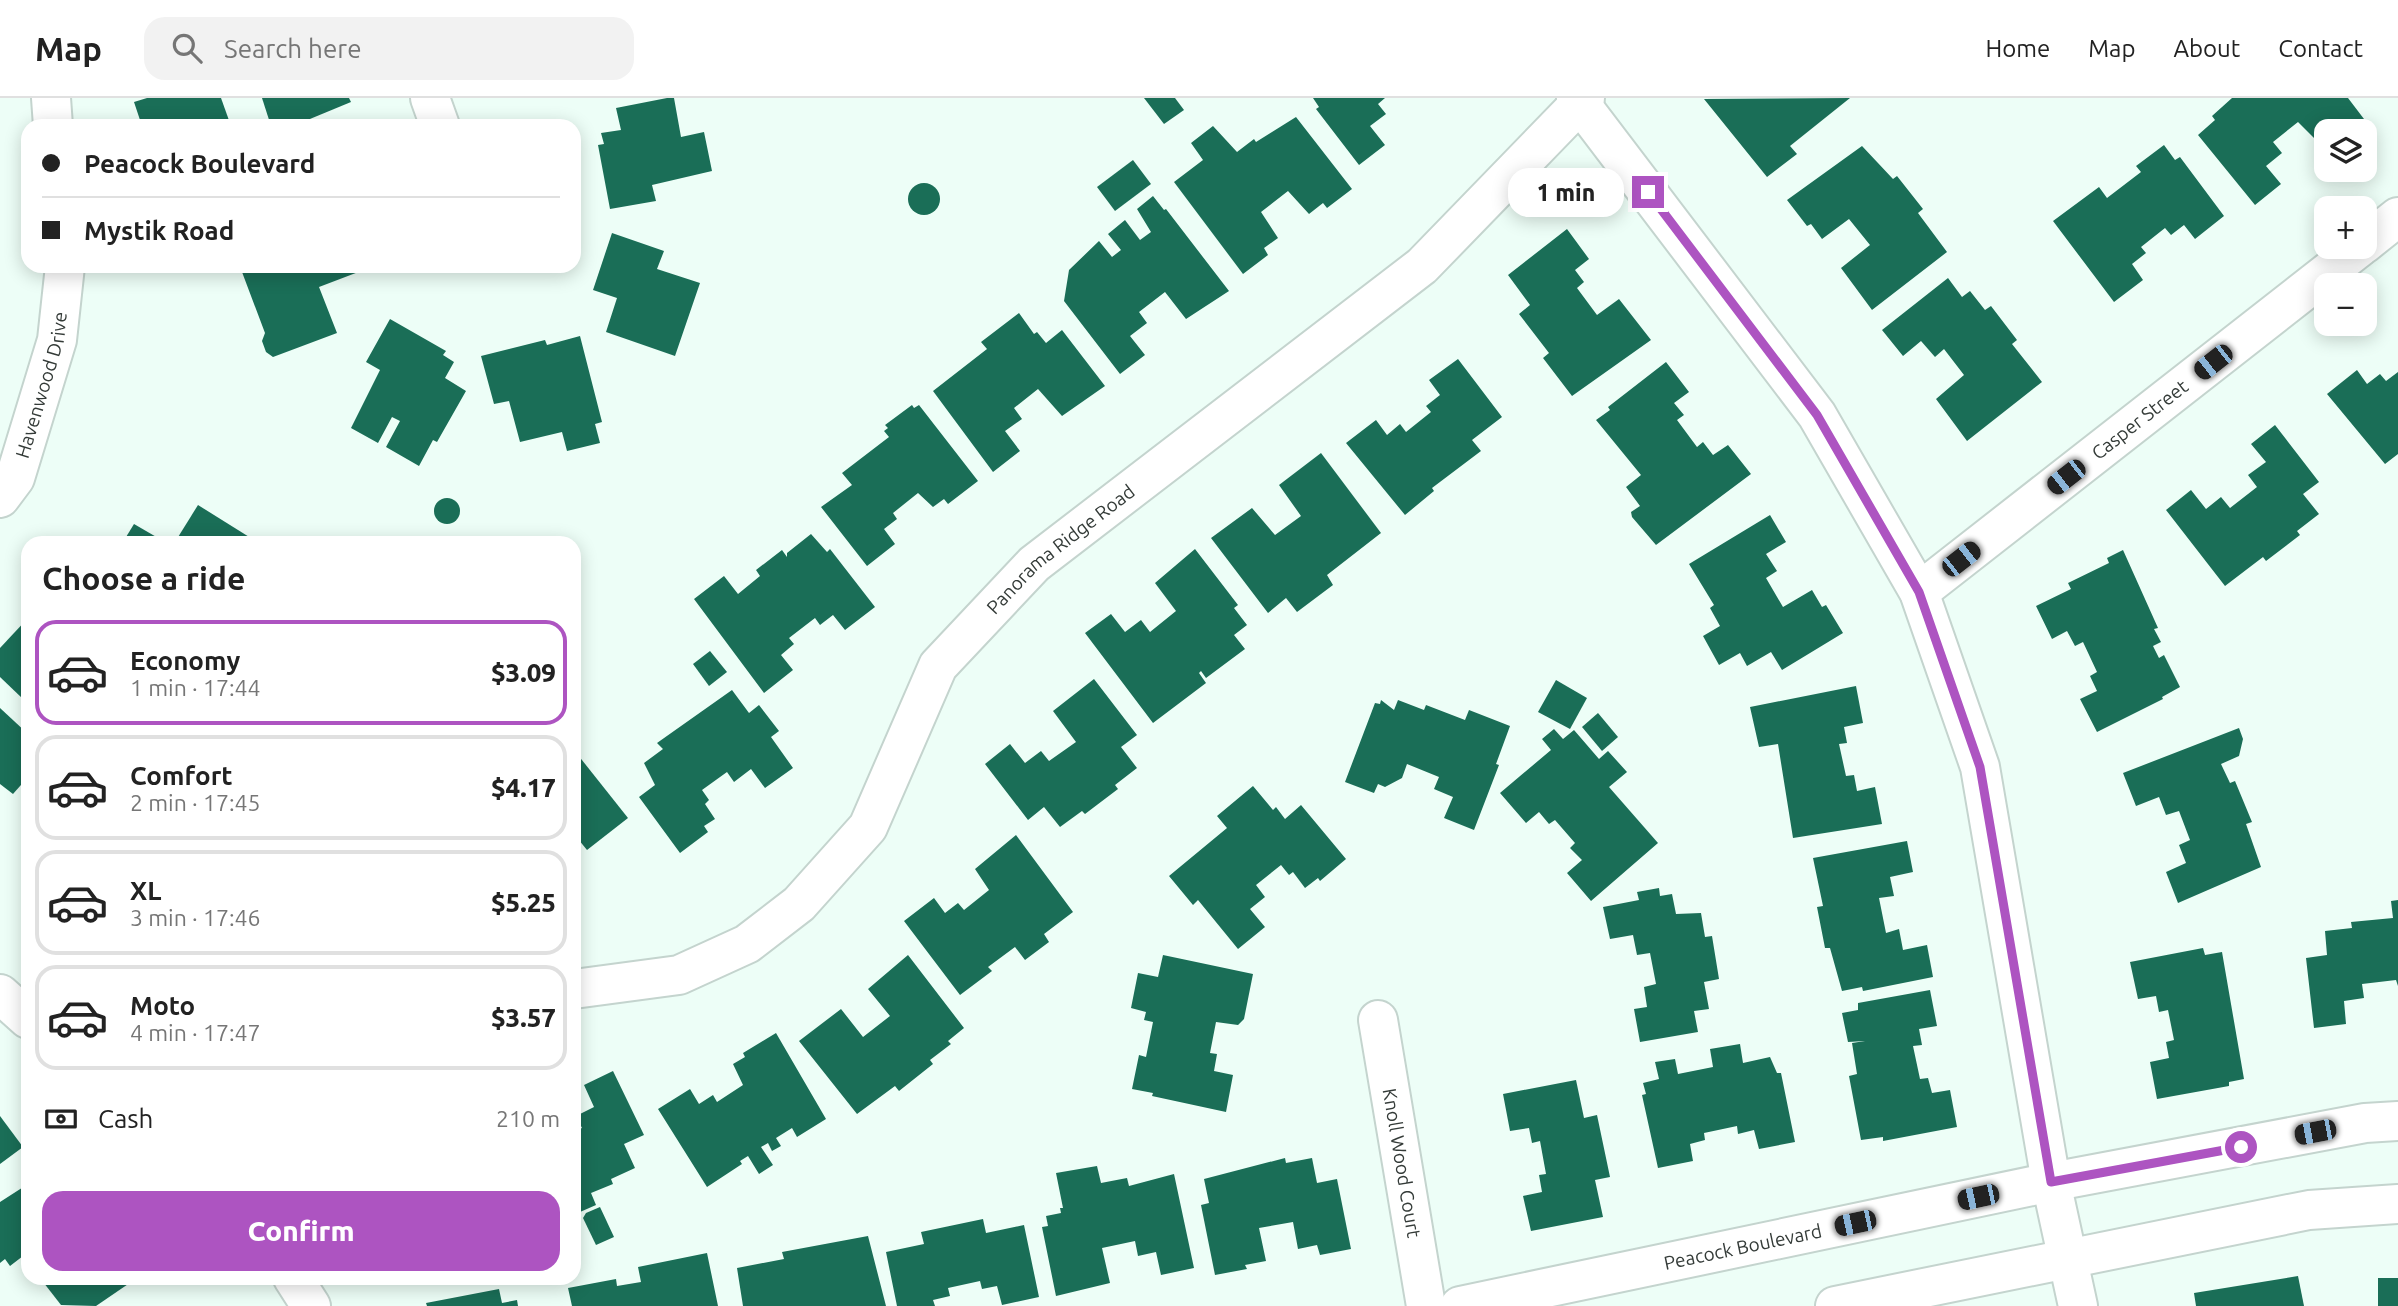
<!DOCTYPE html>
<html lang="en">
<head>
<meta charset="utf-8">
<style>
  :root { --surface:#fff; --page:#f2f2f2; --text:#222; --muted:#767676; --line:#e0e0e0; --accent:#ad54c1 }
  body { margin:0; font-family:Ubuntu,sans-serif; background:var(--page); color:var(--text); height:100vh; display:flex; flex-direction:column; font-size:26px; white-space:nowrap }
  * { box-sizing:border-box; margin:0 }
  p { font-size:23px; color:var(--muted) }
  .icon { flex:none; width:38px; height:38px; fill:none; stroke:currentColor; stroke-width:2; stroke-linecap:round; stroke-linejoin:round }
  .map { position:relative; flex:1; overflow:hidden }
  .side { position:absolute; left:21px; top:438px; width:560px; height:749px; display:flex; flex-direction:column; background:var(--surface); border-radius:21px; box-shadow:0 4px 18px #0003 }
  .side>* { flex:none }
  .guide { position:absolute; left:21px; top:21px; width:560px; height:154px; border-radius:21px; box-shadow:0 4px 18px #0003; display:grid; align-content:center; height:154px; padding:0 21px; background:var(--surface) }
  .fabs { position:absolute; left:2314px; top:21px; display:grid; gap:14px }
  .fabs a { display:grid; place-items:center; width:63px; height:63px; border-radius:14px; background:var(--surface); box-shadow:0 4px 18px #0003; font-size:35px }
  .end { position:absolute; width:32px; height:32px; margin:-16px; border:9px solid #ad54c1; background:#fff; box-shadow:0 0 0 4px #fff }
  .from { border-radius:50% }
  .bubble { position:absolute; height:49px; border-radius:21px; background:var(--surface); box-shadow:0 4px 18px #0003; font-size:23px; font-weight:800; line-height:49px; text-align:center }
  .car { position:absolute; width:21px; height:42px; margin:-21px -10px; border-radius:9px; box-shadow:0 0 5px 2px #0007; background:linear-gradient(#222 24%,#8ab4d8 0 40%,#222 0 76%,#8ab4d8 0 86%,#222 0) }
  .guide b { display:flex; align-items:center; gap:24px; height:66px; font-size:26px }
  .guide b+b { border-top:2px solid var(--line) }
  .guide i { width:18px; height:18px; background:var(--text) }
  ul { padding:0; list-style:none }
  li { display:flex; align-items:center; gap:21px; height:105px; margin:0 14px 10px; padding:0 7px; border:4px solid var(--line); border-radius:21px }
  li div { flex:1 }
  li b { display:block; font-size:26px }
  li em { font-style:normal; font-weight:800 }
  li.current { border-color:var(--accent) }
  li>.icon { width:63px; height:63px; stroke-width:1.5 }
  h2 { padding:0 21px; font-size:32px; line-height:84px }
  .pay { display:flex; align-items:center; gap:18px; height:77px; padding:0 21px; font-size:26px }
  .pay p { margin-inline-start:auto }
  .cta { display:flex; gap:14px; margin-top:auto; padding:14px 21px }
  .cta a { flex:1; height:80px; border-radius:21px; background:var(--accent); color:#fff; font-size:28px; font-weight:800; line-height:80px; text-align:center }
  header { display:flex; align-items:center; gap:42px; box-sizing:border-box; height:98px; padding:0 35px; background:var(--surface); border-bottom:2px solid var(--line) }
  header strong { font-size:33px }
  nav { display:flex; gap:38px; margin-inline-start:auto; font-size:24px }
  .search { width:490px; height:63px; background:var(--page); display:flex; align-items:center; gap:18px; box-sizing:border-box; padding:0 24px; border-radius:21px; color:var(--muted); font-size:26px }
  .map>svg:first-child { display:block }
</style>
</head>
<body>
<header>
<strong>Map</strong>
<div class="search"><svg class="icon" aria-label="search" viewBox="0 0 24 24"><circle cx="10" cy="10" r="6"/><path d="M15 15l6 6"/></svg>Search here</div>
<nav><a>Home</a><a>Map</a><a>About</a><a>Contact</a></nav>
</header>
<div class="map">
<svg width="2398" height="1208" viewBox="0 0 2398 1208">
  <rect width="100%" height="100%" fill="#edfef7"/>
  <g fill="#1a6e57">
    <polygon points="147,0 221,0 231,28 142,28 134,4"/>
    <polygon points="262,0 349,0 351,4 293,28 271,28"/>
    <polygon points="667,0 674,0 681,39 704,34 712,73 652,87 656,103 610,111 598,47 604,46 601,35 621,32 616,10"/>
    <polygon points="1144,0 1175,0 1184,12 1164,26"/>
    <polygon points="1313,0 1385,0 1378,6 1386,16 1370,28 1385,47 1359,67 1316,11 1319,9"/>
    <polygon points="1850,0 1790,48 1797,56 1767,79 1704,1"/>
    <polygon points="2232,0 2348,0 2364,21 2349,33 2326,33 2326,45 2322,48 2298,24 2273,44 2282,55 2266,68 2281,86 2255,107 2198,37 2215,22 2212,18"/>
    <polygon points="1296,19 1352,91 1327,110 1323,105 1309,116 1288,93 1261,114 1278,140 1264,150 1268,157 1243,176 1174,84 1203,62 1191,45 1213,28 1237,54 1254,41 1256,44"/>
    <polygon points="2164,47 2175,62 2180,59 2224,118 2195,141 2184,127 2171,137 2165,130 2141,149 2146,155 2132,166 2143,182 2114,204 2053,123 2099,89 2107,100 2141,74 2136,68"/>
    <polygon points="1862,48 1893,81 1897,78 1923,111 1918,115 1947,154 1872,212 1841,170 1870,147 1849,121 1822,141 1811,126 1807,128 1787,102"/>
    <polygon points="1133,62 1151,86 1115,113 1097,89"/>
    <circle cx="924" cy="101" r="16"/>
    <polygon points="1153,98 1164,112 1166,111 1229,193 1186,221 1165,194 1139,214 1147,225 1130,238 1145,257 1120,276 1064,203 1069,172 1099,143 1112,159 1121,152 1108,136 1125,122 1140,142 1151,134 1137,111"/>
    <polygon points="1567,131 1589,161 1575,172 1584,184 1577,190 1597,217 1619,201 1651,242 1572,298 1543,260 1549,255 1519,216 1530,207 1508,177"/>
    <polygon points="612,135 664,153 657,171 700,185 675,258 606,234 617,200 593,192"/>
    <polygon points="259,168 359,168 361,173 319,189 337,235 273,259 266,254 262,243 265,235 242,174"/>
    <polygon points="1948,180 1962,199 1970,193 1985,212 1991,208 2017,242 2012,246 2042,284 1967,343 1936,301 1964,277 1944,251 1935,259 1921,243 1903,258 1882,232"/>
    <polygon points="1019,215 1034,236 1037,234 1046,245 1062,232 1105,288 1062,318 1038,291 1014,310 1022,321 1005,333 1020,353 993,374 933,293 987,251 981,244"/>
    <polygon points="390,221 446,253 443,257 454,264 445,280 466,293 437,344 433,342 419,368 386,349 400,323 392,319 378,345 351,330 380,272 366,264"/>
    <polygon points="580,238 602,324 595,326 600,345 567,353 562,334 520,344 509,303 494,306 481,258 545,242 547,247"/>
    <polygon points="1458,261 1502,319 1472,342 1481,353 1432,390 1434,393 1405,417 1346,345 1376,322 1387,337 1400,326 1406,334 1431,314 1426,308 1440,297 1429,282"/>
    <polygon points="1666,264 1689,294 1674,305 1684,317 1677,322 1697,349 1703,344 1713,357 1728,347 1751,376 1656,447 1632,419 1631,414 1640,408 1626,389 1641,377 1596,322 1610,312 1608,309"/>
    <polygon points="2357,272 2367,286 2380,276 2386,283 2398,274 2398,356 2385,366 2327,296"/>
    <polygon points="912,307 914,310 919,307 978,383 948,406 944,401 933,409 918,395 893,415 897,421 884,431 895,446 867,468 821,409 852,387 842,375 889,339 884,333 888,330 885,327"/>
    <polygon points="2275,327 2319,384 2303,396 2319,416 2297,433 2300,437 2266,463 2263,459 2225,488 2166,412 2191,392 2206,411 2221,399 2230,410 2257,389 2248,377 2266,364 2251,346"/>
    <polygon points="1321,355 1381,435 1327,477 1333,487 1297,514 1286,500 1268,515 1211,440 1252,410 1275,437 1301,418 1279,387"/>
    <circle cx="447" cy="413" r="13"/>
    <polygon points="198,407 257,444 175,444"/>
    <polygon points="1770,417 1786,444 1766,456 1777,473 1766,480 1783,509 1812,492 1822,509 1826,507 1843,535 1782,572 1771,554 1747,568 1740,555 1719,567 1703,538 1720,528 1710,510 1714,507 1689,466"/>
    <polygon points="134,426 165,444 123,444"/>
    <polygon points="811,436 827,454 830,451 875,509 845,532 833,517 820,527 815,520 789,540 794,546 781,557 793,572 764,595 694,501 724,478 738,496 760,478 756,472 782,452 787,459 787,455"/>
    <polygon points="1195,451 1238,507 1234,510 1247,527 1234,537 1245,551 1206,580 1201,573 1199,575 1206,585 1153,625 1085,535 1111,516 1125,534 1141,522 1150,534 1176,513 1155,485"/>
    <polygon points="2123,452 2158,530 2154,531 2161,544 2153,548 2159,560 2164,557 2180,589 2162,599 2163,601 2097,634 2080,601 2097,593 2090,578 2097,574 2083,544 2075,548 2067,533 2052,541 2036,508 2071,491 2068,485 2109,465 2107,460"/>
    <polygon points="28,520 28,595 23,601 0,579 0,550"/>
    <polygon points="710,553 727,574 709,588 693,566"/>
    <polygon points="1094,581 1137,637 1121,649 1137,670 1115,687 1118,691 1085,716 1082,713 1060,729 1044,709 1028,722 985,666 1010,646 1025,665 1041,653 1049,663 1076,644 1053,613"/>
    <polygon points="1556,582 1587,600 1570,631 1538,614"/>
    <polygon points="1856,588 1863,625 1844,629 1847,645 1839,646 1846,678 1854,677 1857,693 1875,689 1882,726 1793,740 1778,646 1759,649 1750,609"/>
    <polygon points="732,592 749,615 759,607 779,633 771,639 793,670 765,690 751,671 734,684 727,674 702,692 709,702 705,706 715,721 704,728 708,734 680,755 639,699 655,687 644,665 663,651 657,645"/>
    <polygon points="1381,602 1394,612 1398,602 1424,612 1426,607 1465,622 1469,612 1510,628 1496,666 1499,667 1474,732 1444,720 1453,699 1434,691 1439,679 1407,666 1402,680 1385,689 1378,686 1374,695 1345,684 1375,605 1380,606"/>
    <polygon points="0,610 28,636 28,679 13,696 0,686"/>
    <polygon points="1598,615 1618,639 1602,653 1582,629"/>
    <polygon points="2239,630 2243,641 2239,658 2221,666 2230,685 2235,683 2252,724 2246,726 2261,769 2178,805 2166,774 2186,765 2179,747 2190,742 2179,713 2166,717 2159,699 2136,708 2123,675"/>
    <polygon points="1554,631 1563,641 1574,632 1599,661 1608,653 1627,674 1609,689 1658,745 1591,803 1567,775 1582,762 1570,750 1575,745 1555,722 1549,726 1539,714 1526,725 1500,695 1551,652 1542,641"/>
    <polygon points="574,652 628,720 587,752 574,736"/>
    <polygon points="1253,688 1273,712 1276,709 1285,721 1301,707 1346,761 1320,783 1318,780 1305,790 1293,774 1289,777 1281,767 1256,787 1265,799 1250,811 1265,829 1238,851 1198,802 1193,807 1169,778 1227,730 1217,718"/>
    <polygon points="1016,737 1073,814 1044,836 1049,844 1025,862 1015,849 988,869 992,873 960,897 904,823 934,800 945,815 958,805 964,812 989,792 975,771"/>
    <polygon points="1907,743 1913,774 1890,779 1894,798 1879,800 1886,835 1899,831 1903,852 1927,847 1933,879 1863,893 1862,889 1842,893 1830,850 1825,850 1817,809 1823,808 1813,760"/>
    <polygon points="1659,790 1660,798 1672,796 1676,816 1701,815 1705,839 1712,838 1719,881 1704,884 1709,911 1694,913 1698,934 1640,944 1634,911 1647,909 1644,889 1656,886 1650,855 1637,857 1633,837 1610,841 1603,809 1639,802 1637,794"/>
    <polygon points="2398,802 2398,888 2396,882 2362,886 2364,900 2344,903 2346,926 2314,930 2306,860 2327,857 2325,833 2352,830 2351,824 2393,820 2391,803"/>
    <polygon points="2203,850 2205,857 2222,854 2244,981 2229,984 2229,988 2157,1001 2150,964 2169,960 2166,944 2174,942 2168,912 2159,914 2156,898 2138,901 2130,864"/>
    <polygon points="908,857 964,930 948,943 951,946 930,962 933,966 899,993 895,988 857,1016 799,943 841,911 863,939 890,918 868,891"/>
    <polygon points="1163,857 1253,876 1244,921 1238,927 1216,924 1210,955 1217,956 1214,973 1233,977 1226,1014 1152,998 1153,995 1132,991 1139,957 1146,959 1153,924 1144,922 1146,914 1131,910 1138,875 1158,879"/>
    <polygon points="1930,892 1937,928 1919,931 1922,947 1913,948 1920,981 1928,980 1932,995 1950,992 1957,1029 1883,1043 1883,1039 1861,1042 1849,978 1857,976 1852,945 1865,943 1848,944 1842,915 1858,912 1858,905"/>
    <polygon points="776,935 826,1021 797,1039 792,1030 776,1040 781,1048 772,1053 768,1045 761,1049 773,1067 759,1076 748,1058 740,1063 742,1066 707,1089 658,1011 690,991 699,1006 713,997 717,1004 743,987 733,966 745,959 743,955"/>
    <polygon points="1740,946 1743,965 1770,959 1777,975 1781,975 1795,1044 1759,1051 1754,1032 1738,1036 1737,1028 1704,1035 1705,1042 1690,1046 1693,1063 1658,1070 1642,997 1646,996 1643,985 1659,981 1655,964 1675,961 1678,976 1713,969 1710,951"/>
    <polygon points="613,973 644,1037 624,1046 635,1070 611,1081 613,1086 591,1095 596,1107 580,1114 574,1104 574,1033 582,1030 576,1018 594,1009 584,987"/>
    <polygon points="1576,982 1584,1020 1597,1017 1610,1079 1595,1082 1603,1119 1531,1133 1523,1098 1542,1094 1539,1077 1546,1076 1540,1043 1532,1045 1529,1030 1510,1033 1503,996"/>
    <polygon points="0,1018 23,1049 0,1066"/>
    <polygon points="1285,1060 1286,1065 1312,1060 1317,1085 1337,1081 1351,1151 1320,1157 1317,1147 1298,1151 1293,1124 1259,1130 1266,1163 1245,1167 1247,1171 1215,1177 1201,1107 1209,1105 1204,1081"/>
    <polygon points="1097,1068 1101,1085 1127,1080 1129,1088 1174,1076 1194,1170 1161,1177 1156,1154 1138,1158 1135,1143 1102,1150 1110,1185 1056,1198 1042,1129 1048,1128 1046,1118 1061,1115 1060,1110 1063,1110 1056,1075"/>
    <polygon points="28,1086 28,1164 23,1158 10,1168 5,1161 0,1165 0,1104"/>
    <polygon points="600,1109 614,1139 596,1147 583,1120 586,1115"/>
    <polygon points="983,1121 986,1135 1024,1127 1039,1199 1002,1207 997,1188 982,1191 980,1183 948,1190 950,1198 933,1202 935,1208 897,1208 886,1154 924,1146 921,1134"/>
    <polygon points="868,1138 886,1208 743,1208 737,1170 784,1161 782,1154"/>
    <polygon points="707,1155 718,1208 572,1208 568,1190 616,1181 617,1188 641,1184 638,1169"/>
    <polygon points="2298,1178 2304,1208 2196,1208 2194,1195"/>
    <polygon points="40,1180 137,1180 96,1208 61,1207"/>
    <rect x="2378" y="1180" width="20" height="28"/>
    <polygon points="499,1191 502,1205 517,1202 518,1208 427,1208 426,1205"/>
  </g>
  <g fill="none" stroke-linecap="round" stroke-linejoin="round">
    <defs>
      <g id="minor">
        <polyline points="51,0 53,28"/>
        <polyline points="430,0 440,28"/>
        <polyline points="1576,0 1817,317 1919,494 1980,669 2051,1084 2078,1208"/>
        <polyline points="2364,146 2398,119"/>
        <path id="s1" d="M 0,400 L 15,380 L 57,242 L 65,168"/>
        <path id="s2" d="M 1919,494 L 2360,149"/>
        <path id="s3" d="M 574,891 L 679,877 L 747,846 L 799,806 L 868,729 L 938,568 L 1034,466 L 1422,168 L 1585,0"/>
        <polyline points="0,896 28,921"/>
        <path id="s4" d="M 1378,922 L 1426,1208"/>
        <polyline points="293,1180 311,1208"/>
        <path id="s5" d="M 1460,1208 L 2051,1084 L 2365,1025 L 2398,1023"/>
        <polyline points="1835,1208 2309,1112 2398,1106"/>
      </g>
    </defs>
    <use href="#minor" stroke="#c4d4ce" stroke-width="42"/>
    <use href="#minor" stroke="#fff" stroke-width="38"/>
  </g>
  <g fill="none" stroke-linecap="round" stroke-linejoin="round">
    <polyline stroke="#ad54c1" stroke-width="9" points="1648,94 1817,317 1919,494 1980,669 2051,1084 2241,1049"/>
  </g>
  <g text-anchor="middle" stroke-width="7" stroke-linejoin="round" paint-order="stroke">
    <g font-size="19" fill="#343b38" stroke="#fff">
      <text dy="7" stroke="none"><textPath href="#s1" startOffset="122">Havenwood Drive</textPath></text>
      <text dy="7" stroke="none"><textPath href="#s2" startOffset="280">Casper Street</textPath></text>
      <text dy="7" stroke="none"><textPath href="#s3" startOffset="695">Panorama Ridge Road</textPath></text>
      <text dy="7" stroke="none"><textPath href="#s4" startOffset="145">Knoll Wood Court</textPath></text>
      <text dy="7" stroke="none"><textPath href="#s5" startOffset="289">Peacock Boulevard</textPath></text>
    </g>
  </g>
</svg>
<div class="fabs">
<a><svg class="icon" aria-label="layers" viewBox="0 0 24 24"><path d="M12 4l9 5-9 5-9-5zM3 14l9 5 9-5"/></svg></a>
<a>+</a>
<a>−</a>
</div>
<i class="end from" style="left:2241px;top:1049px"></i>
<i class="end" style="left:1648px;top:94px"></i>
<div class="bubble" style="left:1508px;top:70px;width:116px">1 min</div>
<i class="car" style="left:2213px;top:264px;rotate:232deg"></i>
<i class="car" style="left:2066px;top:379px;rotate:232deg"></i>
<i class="car" style="left:1961px;top:461px;rotate:52deg"></i>
<i class="car" style="left:2315px;top:1034px;rotate:259deg"></i>
<i class="car" style="left:1978px;top:1099px;rotate:258deg"></i>
<i class="car" style="left:1855px;top:1125px;rotate:258deg"></i>
<div class="guide">
<b><i class="from"></i>Peacock Boulevard</b>
<b><i></i>Mystik Road</b>
</div>
<section class="side">
<h2>Choose a ride</h2>
<ul>
<li class="current"><svg class="icon" aria-label="car" viewBox="0 0 24 24"><path d="M5 17H2v-5l4-1 3-4h7l3 4 3 1v5h-3M9 17h6M6 11h13"/><circle cx="7" cy="17" r="2"/><circle cx="17" cy="17" r="2"/></svg><div><b>Economy</b><p>1 min · 17:44</p></div><em>$3.09</em></li>
<li><svg class="icon" aria-label="car" viewBox="0 0 24 24"><path d="M5 17H2v-5l4-1 3-4h7l3 4 3 1v5h-3M9 17h6M6 11h13"/><circle cx="7" cy="17" r="2"/><circle cx="17" cy="17" r="2"/></svg><div><b>Comfort</b><p>2 min · 17:45</p></div><em>$4.17</em></li>
<li><svg class="icon" aria-label="car" viewBox="0 0 24 24"><path d="M5 17H2v-5l4-1 3-4h7l3 4 3 1v5h-3M9 17h6M6 11h13"/><circle cx="7" cy="17" r="2"/><circle cx="17" cy="17" r="2"/></svg><div><b>XL</b><p>3 min · 17:46</p></div><em>$5.25</em></li>
<li><svg class="icon" aria-label="car" viewBox="0 0 24 24"><path d="M5 17H2v-5l4-1 3-4h7l3 4 3 1v5h-3M9 17h6M6 11h13"/><circle cx="7" cy="17" r="2"/><circle cx="17" cy="17" r="2"/></svg><div><b>Moto</b><p>4 min · 17:47</p></div><em>$3.57</em></li>
</ul>
<div class="pay"><svg class="icon" aria-label="cash" viewBox="0 0 24 24"><path d="M3 7h18v10H3z"/><circle cx="12" cy="12" r="2"/></svg>Cash<p>210 m</p></div>
<div class="cta"><a>Confirm</a></div>
</section>
</div>
</body>
</html>
